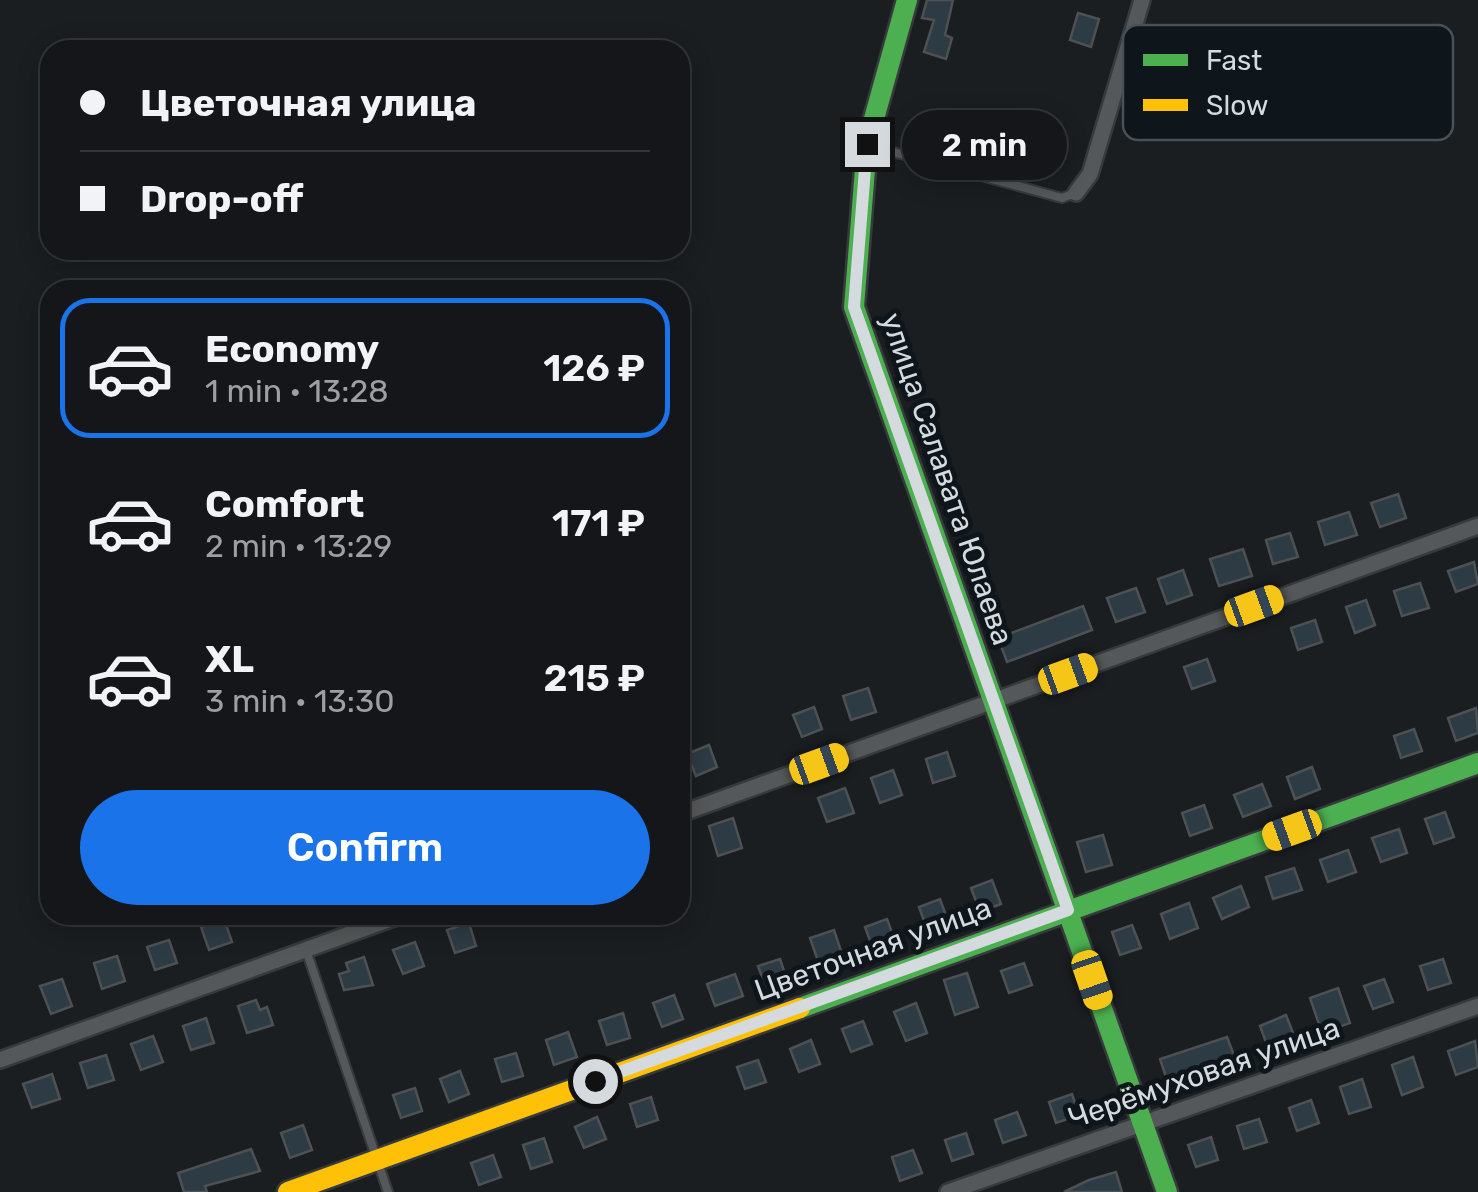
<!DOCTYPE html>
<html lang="en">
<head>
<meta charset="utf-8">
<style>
  :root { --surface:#141619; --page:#1d1f22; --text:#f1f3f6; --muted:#9d9fa2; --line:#333538; --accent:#1a73e8 }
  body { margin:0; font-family:Rubik,sans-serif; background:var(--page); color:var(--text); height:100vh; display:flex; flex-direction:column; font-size:38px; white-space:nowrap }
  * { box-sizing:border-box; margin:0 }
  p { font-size:32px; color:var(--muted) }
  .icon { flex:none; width:55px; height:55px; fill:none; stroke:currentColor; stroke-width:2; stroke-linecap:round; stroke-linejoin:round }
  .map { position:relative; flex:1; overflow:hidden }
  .drawer { position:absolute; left:40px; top:280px; width:650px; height:645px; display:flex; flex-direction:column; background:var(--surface); border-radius:30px; box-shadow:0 5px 25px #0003,0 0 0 2px var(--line) }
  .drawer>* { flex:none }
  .banner { position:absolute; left:40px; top:40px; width:650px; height:220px; border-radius:30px; box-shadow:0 5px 25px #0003,0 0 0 2px var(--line); display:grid; align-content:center; height:220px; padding:0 40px; background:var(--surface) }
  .end { position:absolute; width:45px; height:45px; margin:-22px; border:12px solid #d5dade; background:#111; box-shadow:0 0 0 5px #111 }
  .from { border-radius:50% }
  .bubble { position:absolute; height:70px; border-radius:35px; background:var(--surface); box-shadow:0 5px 25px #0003,0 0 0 2px var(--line); font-size:32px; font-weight:600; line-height:70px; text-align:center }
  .car { position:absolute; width:30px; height:60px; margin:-30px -15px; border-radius:12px; box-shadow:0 0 8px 2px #0007; background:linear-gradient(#f5c518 24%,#345 0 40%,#f5c518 0 76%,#345 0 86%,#f5c518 0) }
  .banner b { display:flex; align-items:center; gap:35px; height:95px; font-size:38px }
  .banner b+b { border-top:2px solid var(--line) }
  .banner i { width:25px; height:25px; background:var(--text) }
  ul { padding:18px 0 0; list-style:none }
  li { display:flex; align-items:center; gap:30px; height:140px; margin:0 20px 15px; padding:0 20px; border:5px solid transparent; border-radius:30px }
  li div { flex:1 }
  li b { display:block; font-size:38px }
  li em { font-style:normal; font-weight:600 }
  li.current { border-color:var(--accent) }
  li>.icon { width:90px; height:90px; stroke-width:1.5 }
  .cta { display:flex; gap:20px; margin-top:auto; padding:20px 40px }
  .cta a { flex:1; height:115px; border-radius:60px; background:var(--accent); color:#fff; font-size:40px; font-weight:600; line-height:115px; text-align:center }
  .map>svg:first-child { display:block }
</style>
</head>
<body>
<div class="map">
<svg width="1478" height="1192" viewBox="0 0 1478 1192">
  <rect width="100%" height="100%" fill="#1a1e21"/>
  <g fill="#2d3b44" stroke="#4d5154" stroke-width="2.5">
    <polygon points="927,0 953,0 945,35 952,38 946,59 924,52 934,20 922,18"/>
    <polygon points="1078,13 1099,19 1091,47 1070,40"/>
    <polygon points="1398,494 1406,518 1380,527 1371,503"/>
    <polygon points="1349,512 1357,535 1325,545 1318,522"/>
    <polygon points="1290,533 1298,557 1273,564 1266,540"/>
    <polygon points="1243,549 1252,576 1219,586 1210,559"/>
    <polygon points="1474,562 1478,584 1456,592 1448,571"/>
    <polygon points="1183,570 1192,595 1167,604 1158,579"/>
    <polygon points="1420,583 1429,608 1402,616 1394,591"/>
    <polygon points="1136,588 1145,612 1116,622 1107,598"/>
    <polygon points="1366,600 1375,625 1355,633 1346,607"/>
    <polygon points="1083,606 1092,630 1007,662 998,638"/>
    <polygon points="1315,620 1322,642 1298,650 1291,628"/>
    <polygon points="1207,659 1215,681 1192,689 1184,667"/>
    <polygon points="868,688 876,712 851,720 843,696"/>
    <polygon points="814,707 822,729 802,737 793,715"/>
    <polygon points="1476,708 1478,733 1456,741 1448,718"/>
    <polygon points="1414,729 1422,751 1401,758 1394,736"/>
    <polygon points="709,745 717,767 696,776 687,754"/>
    <polygon points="947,752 955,776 933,783 926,759"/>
    <polygon points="1312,767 1320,789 1295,799 1287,777"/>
    <polygon points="893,770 902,795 880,803 871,778"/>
    <polygon points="1262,784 1271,806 1243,817 1234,795"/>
    <polygon points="845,788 854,813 827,822 818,798"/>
    <polygon points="1204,805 1212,828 1190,836 1182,813"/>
    <polygon points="1445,812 1454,837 1434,844 1425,819"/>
    <polygon points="733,818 742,848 718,856 709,826"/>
    <polygon points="1399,829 1407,853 1381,862 1372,838"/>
    <polygon points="1103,835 1112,865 1086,872 1077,842"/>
    <polygon points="1348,850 1356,872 1328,882 1320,860"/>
    <polygon points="1294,868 1302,890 1273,899 1266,877"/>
    <polygon points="992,880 1001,904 980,912 971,888"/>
    <polygon points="1241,886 1249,907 1222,919 1213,898"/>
    <polygon points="940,899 948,921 927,929 919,907"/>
    <polygon points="1189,903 1198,928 1170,939 1161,914"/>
    <polygon points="224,919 232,942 209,950 201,927"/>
    <polygon points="887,919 895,941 873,949 865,927"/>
    <polygon points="469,923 476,946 455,953 447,930"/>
    <polygon points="1132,925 1141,948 1120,955 1112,932"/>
    <polygon points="834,930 844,960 820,967 810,938"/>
    <polygon points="169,940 177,963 155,970 147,947"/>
    <polygon points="415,942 424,966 403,974 393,950"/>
    <polygon points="117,956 125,981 102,989 94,963"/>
    <polygon points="364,957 373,985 344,990 339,974 349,971 346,963"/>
    <polygon points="780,959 787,980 766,988 758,966"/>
    <polygon points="1443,959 1451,983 1428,990 1420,966"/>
    <polygon points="1024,963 1032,985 1009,993 1001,971"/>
    <polygon points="967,973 978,1007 955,1015 944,980"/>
    <polygon points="735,974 743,996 715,1006 707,984"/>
    <polygon points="62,979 72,1006 51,1014 40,986"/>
    <polygon points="1384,979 1393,1002 1373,1009 1364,986"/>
    <polygon points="1338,988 1350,1023 1322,1033 1310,998"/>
    <polygon points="674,995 683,1019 662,1027 653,1003"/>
    <polygon points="256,1000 260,1010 267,1007 273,1025 247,1033 238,1006"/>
    <polygon points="916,1003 927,1033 906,1041 894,1012"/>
    <polygon points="623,1013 630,1038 607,1045 599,1021"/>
    <polygon points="1286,1015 1295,1038 1268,1048 1260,1026"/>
    <polygon points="206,1018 214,1043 191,1050 183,1026"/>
    <polygon points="863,1021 872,1044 851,1052 842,1029"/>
    <polygon points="568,1032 577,1057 554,1065 546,1040"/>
    <polygon points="153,1036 163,1062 141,1070 131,1044"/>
    <polygon points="1227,1037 1235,1058 1202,1070 1205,1080 1184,1086 1181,1078 1168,1083 1160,1059"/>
    <polygon points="811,1040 820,1064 799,1072 790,1049"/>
    <polygon points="1475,1041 1478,1067 1456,1075 1448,1051"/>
    <polygon points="516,1053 523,1076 502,1082 495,1059"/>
    <polygon points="106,1055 114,1080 88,1088 80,1063"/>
    <polygon points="1413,1057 1423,1087 1402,1095 1392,1065"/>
    <polygon points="758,1060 766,1082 745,1089 737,1067"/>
    <polygon points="460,1071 469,1094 449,1102 440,1079"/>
    <polygon points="52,1074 60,1099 32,1108 23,1084"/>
    <polygon points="1362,1079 1371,1107 1349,1114 1340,1087"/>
    <polygon points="415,1088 422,1111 401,1118 393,1095"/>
    <polygon points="1072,1094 1079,1115 1056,1123 1049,1102"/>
    <polygon points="651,1097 658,1120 637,1127 630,1104"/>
    <polygon points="1311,1100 1319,1123 1297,1131 1289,1108"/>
    <polygon points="1017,1112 1026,1135 1003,1143 995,1120"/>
    <polygon points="597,1117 606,1139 584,1148 575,1127"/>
    <polygon points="1259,1119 1267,1142 1244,1149 1237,1126"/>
    <polygon points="303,1125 312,1150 290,1158 281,1133"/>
    <polygon points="966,1133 973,1154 952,1161 945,1140"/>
    <polygon points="1211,1137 1218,1160 1196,1167 1188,1145"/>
    <polygon points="544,1138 552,1162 531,1169 523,1145"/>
    <polygon points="251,1149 260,1171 205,1186 207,1192 184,1192 178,1173"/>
    <polygon points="913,1150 922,1173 900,1181 892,1157"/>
    <polygon points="493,1155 501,1177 479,1185 471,1163"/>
    <polygon points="1116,1172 1122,1192 1064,1192 1089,1180"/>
  </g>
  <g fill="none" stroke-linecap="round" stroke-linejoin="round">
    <defs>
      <g id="lane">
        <polyline points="871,146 1062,198 1075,193"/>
        <polyline points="306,950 388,1192"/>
      </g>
      <g id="street">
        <polyline points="1076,193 1090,174 1142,0"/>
        <polyline points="680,814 1478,526"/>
        <polyline points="0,1060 402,915"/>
        <polyline points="948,1192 1478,1006"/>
      </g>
      <g id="fast">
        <polyline points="907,0 867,144 854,307 1167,1192"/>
        <polyline points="800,1008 1478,763"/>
      </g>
      <polyline id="slow" points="288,1192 800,1008"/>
    </defs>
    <use href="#lane" stroke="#373a3c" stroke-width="12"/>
    <use href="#street" stroke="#373a3c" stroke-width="20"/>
    <use href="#fast" stroke="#373a3c" stroke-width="25"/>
    <use href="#slow" stroke="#373a3c" stroke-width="25"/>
    <use href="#lane" stroke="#55585a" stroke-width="8"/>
    <use href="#street" stroke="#55585a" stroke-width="15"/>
    <use href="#fast" stroke="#4caf50" stroke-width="20"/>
    <use href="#slow" stroke="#ffc107" stroke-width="20"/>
  </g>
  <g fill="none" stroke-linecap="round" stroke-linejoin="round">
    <polyline stroke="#d5dade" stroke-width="12" points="595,1081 1068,910 854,307 867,144"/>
  </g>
  <g text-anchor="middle" stroke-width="10" stroke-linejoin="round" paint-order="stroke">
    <g font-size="30" fill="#d5dade" stroke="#0f161b">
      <text transform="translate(947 479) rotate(71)" y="10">улица Салавата Юлаева</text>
      <text transform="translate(873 949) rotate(-20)" y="10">Цветочная улица</text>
      <text transform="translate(1204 1073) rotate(-19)" y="10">Черёмуховая улица</text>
    </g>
  </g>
  <rect x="1123" y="25" width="330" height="115" rx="15" fill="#0f161b" stroke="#4a5156" stroke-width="2.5"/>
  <rect x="1143" y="54" width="45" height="12" fill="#4caf50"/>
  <rect x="1143" y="99" width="45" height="12" fill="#ffc107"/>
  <g font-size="28" fill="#d5dade">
    <text x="1206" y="70">Fast</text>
    <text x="1206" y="115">Slow</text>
  </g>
</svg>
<i class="end from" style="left:595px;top:1081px"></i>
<i class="end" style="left:867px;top:144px"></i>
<div class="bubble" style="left:902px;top:110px;width:165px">2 min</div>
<i class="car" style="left:1254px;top:606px;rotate:70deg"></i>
<i class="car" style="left:1068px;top:674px;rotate:70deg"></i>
<i class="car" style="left:819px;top:764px;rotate:70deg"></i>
<i class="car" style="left:1292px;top:830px;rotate:250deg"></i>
<i class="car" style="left:1092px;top:980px;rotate:161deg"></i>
<div class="banner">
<b><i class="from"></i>Цветочная улица</b>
<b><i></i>Drop-off</b>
</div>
<section class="drawer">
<ul>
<li class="current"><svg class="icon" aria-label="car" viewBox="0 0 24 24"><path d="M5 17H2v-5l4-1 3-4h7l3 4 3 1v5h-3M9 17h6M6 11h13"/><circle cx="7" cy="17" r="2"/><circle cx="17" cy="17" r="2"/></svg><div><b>Economy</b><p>1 min · 13:28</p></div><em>126 ₽</em></li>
<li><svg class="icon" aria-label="car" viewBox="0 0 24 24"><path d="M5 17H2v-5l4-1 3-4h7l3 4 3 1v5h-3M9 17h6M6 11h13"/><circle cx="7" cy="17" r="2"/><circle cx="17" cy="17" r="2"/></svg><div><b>Comfort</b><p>2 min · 13:29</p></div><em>171 ₽</em></li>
<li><svg class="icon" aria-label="car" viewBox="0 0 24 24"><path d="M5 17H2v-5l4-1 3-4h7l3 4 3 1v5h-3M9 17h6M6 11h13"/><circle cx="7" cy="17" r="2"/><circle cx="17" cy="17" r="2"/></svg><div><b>XL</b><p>3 min · 13:30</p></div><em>215 ₽</em></li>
</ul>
<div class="cta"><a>Confirm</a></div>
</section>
</div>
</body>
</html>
